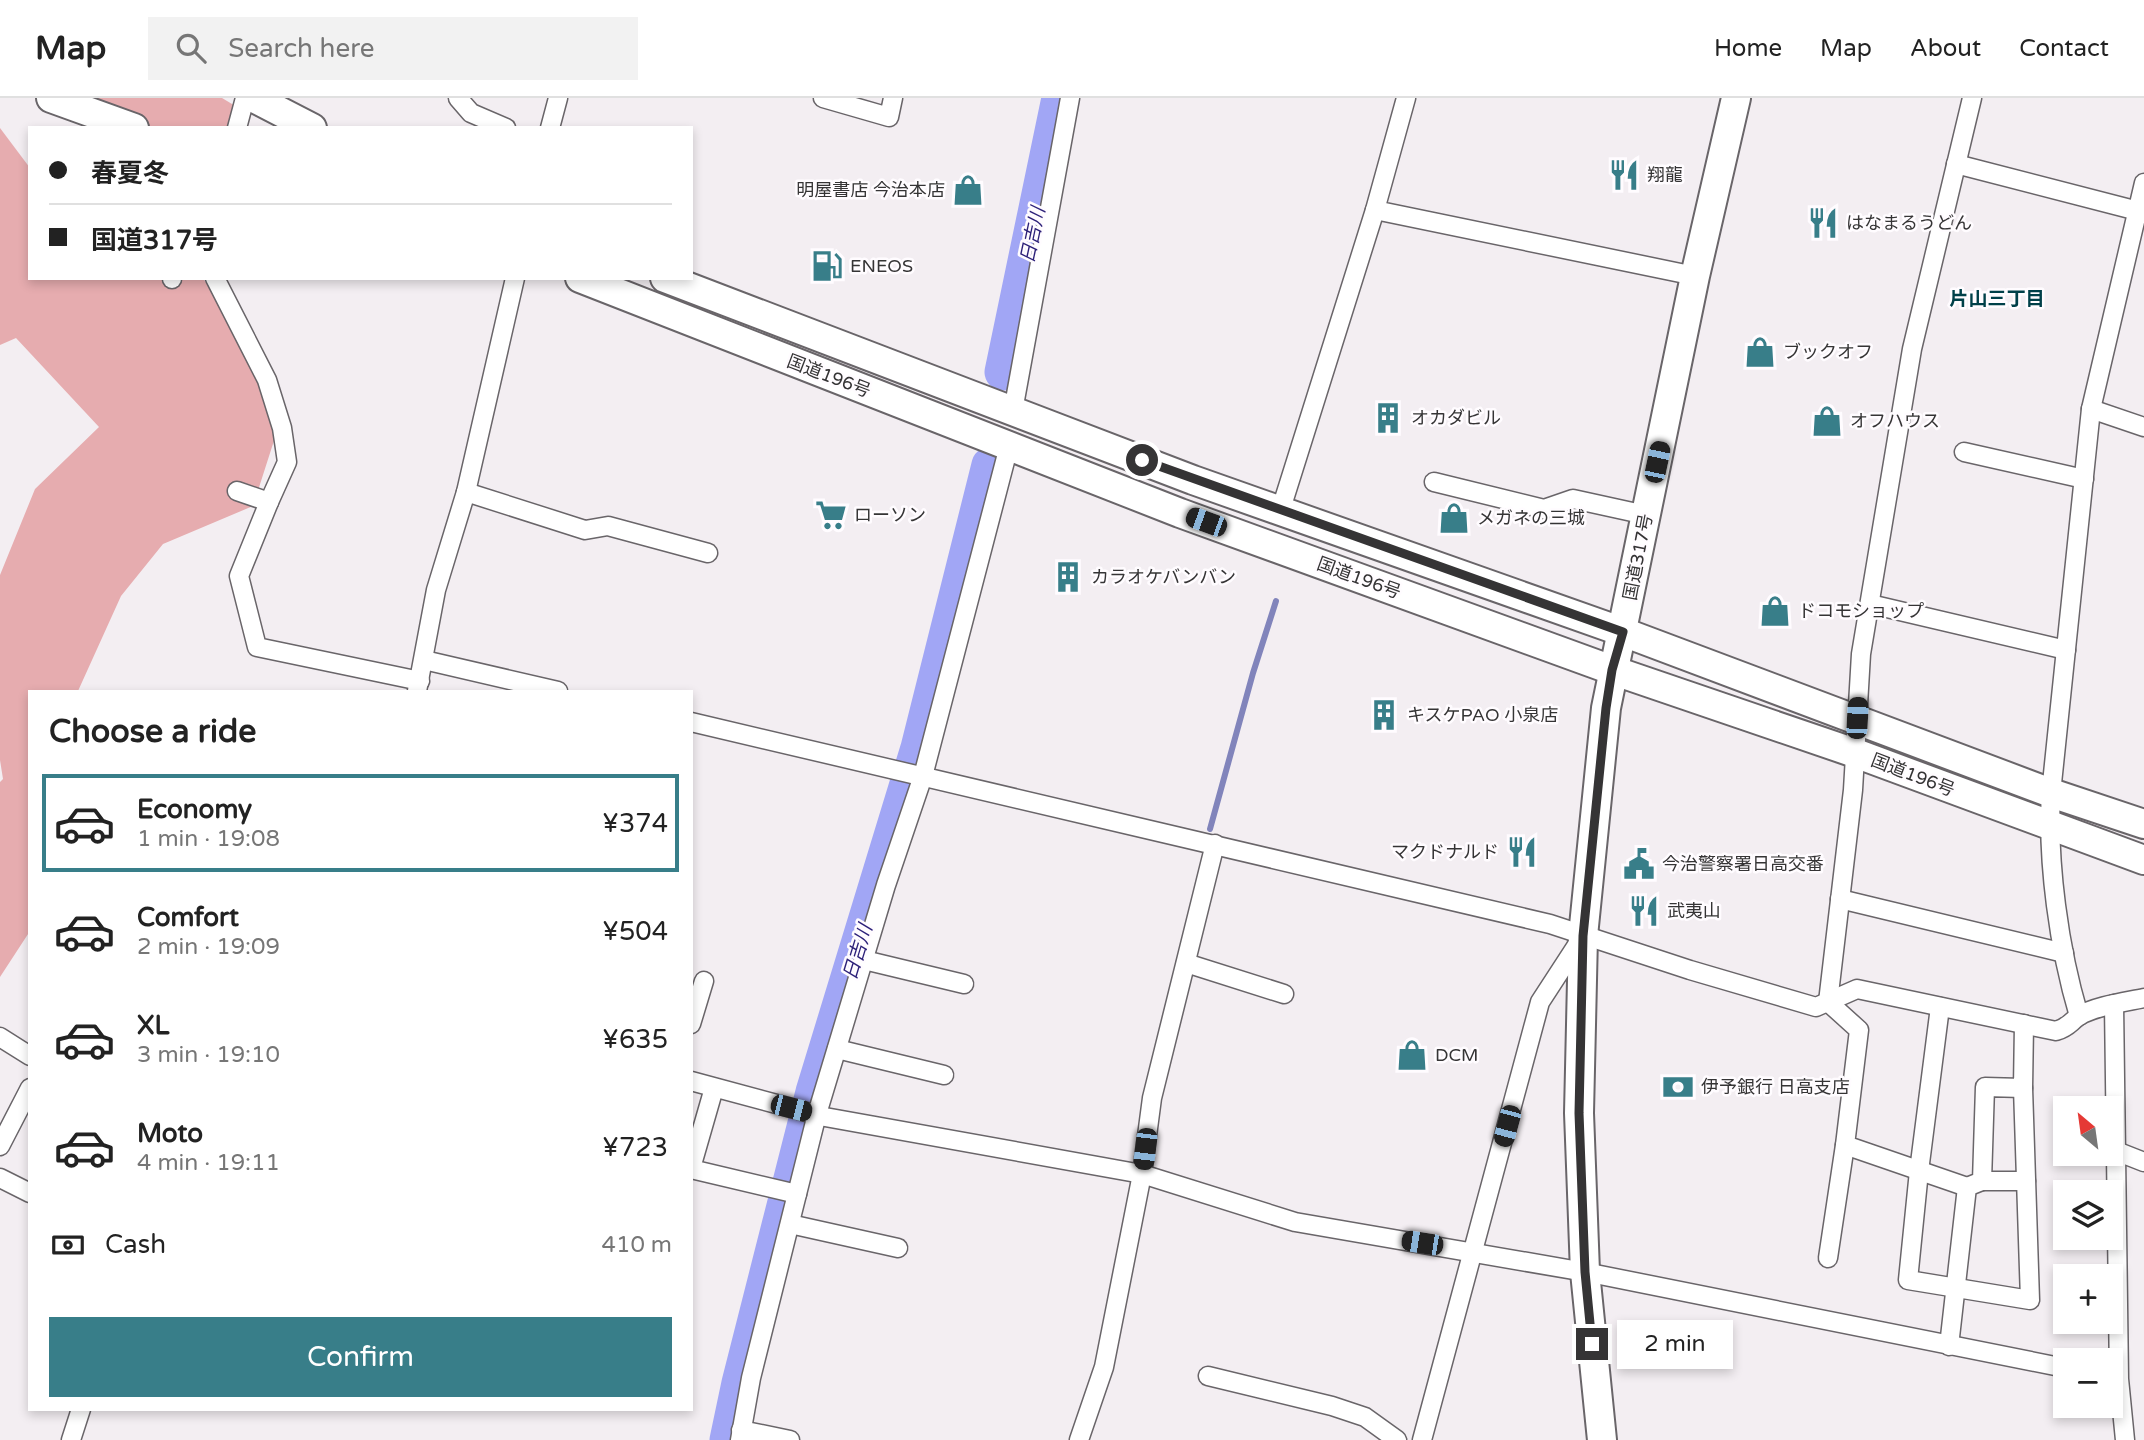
<!DOCTYPE html>
<html lang="en">
<head>
<meta charset="utf-8">
<style>
  :root { --surface:#fff; --page:#f2f2f2; --text:#222; --muted:#767676; --line:#e0e0e0; --accent:#387e89 }
  body { margin:0; font-family:"Varela Round","Noto Sans JP",sans-serif; background:var(--page); color:var(--text); height:100vh; display:flex; flex-direction:column; font-size:26px; white-space:nowrap }
  * { box-sizing:border-box; margin:0 }
  p { font-size:23px; color:var(--muted) }
  .icon { flex:none; width:38px; height:38px; fill:none; stroke:currentColor; stroke-width:2; stroke-linecap:round; stroke-linejoin:round }
  .map { position:relative; flex:1; overflow:hidden }
  .details { position:absolute; left:28px; top:592px; width:665px; height:721px; display:flex; flex-direction:column; background:var(--surface); border-radius:0px; box-shadow:0 4px 10px #0003 }
  .details>* { flex:none }
  .top-card { position:absolute; left:28px; top:28px; width:665px; height:154px; border-radius:0px; box-shadow:0 4px 10px #0003; display:grid; align-content:center; height:154px; padding:0 21px; background:var(--surface) }
  .needle { width:46px; rotate:331deg }
  .controls { position:absolute; left:2053px; top:998px; display:grid; gap:14px }
  .controls a { display:grid; place-items:center; width:70px; height:70px; border-radius:0px; background:var(--surface); box-shadow:0 4px 10px #0003; font-size:35px }
  .end { position:absolute; width:32px; height:32px; margin:-16px; border:9px solid #353435; background:#fff; box-shadow:0 0 0 4px #fff }
  .from { border-radius:50% }
  .bubble { position:absolute; height:49px; border-radius:0px; background:var(--surface); box-shadow:0 4px 10px #0003; font-size:23px; font-weight:600; line-height:49px; text-align:center }
  .car { position:absolute; width:21px; height:42px; margin:-21px -10px; border-radius:9px; box-shadow:0 0 5px 2px #0007; background:linear-gradient(#222 24%,#8ab4d8 0 40%,#222 0 76%,#8ab4d8 0 86%,#222 0) }
  .top-card b { display:flex; align-items:center; gap:24px; height:66px; font-size:26px }
  .top-card b+b { border-top:2px solid var(--line) }
  .top-card i { width:18px; height:18px; background:var(--text) }
  ul { padding:0; list-style:none }
  li { display:flex; align-items:center; gap:21px; height:98px; margin:0 14px 10px; padding:0 7px; border:4px solid transparent; border-radius:0px }
  li div { flex:1 }
  li b { display:block; font-size:26px }
  li em { font-style:normal; font-weight:600 }
  li.current { border-color:var(--accent) }
  li>.icon { width:63px; height:63px; stroke-width:1.5 }
  h2 { padding:0 21px; font-size:32px; line-height:84px }
  .pay { display:flex; align-items:center; gap:18px; height:77px; padding:0 21px; font-size:26px }
  .pay p { margin-inline-start:auto }
  .primary-button { display:flex; gap:14px; margin-top:auto; padding:14px 21px }
  .primary-button a { flex:1; height:80px; border-radius:0px; background:var(--accent); color:#fff; font-size:28px; font-weight:600; line-height:80px; text-align:center }
  header { display:flex; align-items:center; gap:42px; box-sizing:border-box; height:98px; padding:0 35px; background:var(--surface); border-bottom:2px solid var(--line) }
  header strong { font-size:33px }
  nav { display:flex; gap:38px; margin-inline-start:auto; font-size:24px }
  .search { width:490px; height:63px; background:var(--page); display:flex; align-items:center; gap:18px; box-sizing:border-box; padding:0 24px; border-radius:0px; color:var(--muted); font-size:26px }
  .map>svg:first-child { display:block }
</style>
</head>
<body>
<header>
<strong>Map</strong>
<div class="search"><svg class="icon" aria-label="search" viewBox="0 0 24 24"><circle cx="10" cy="10" r="6"/><path d="M15 15l6 6"/></svg>Search here</div>
<nav><a>Home</a><a>Map</a><a>About</a><a>Contact</a></nav>
</header>
<div class="map">
<svg width="2144" height="1342" viewBox="0 0 2144 1342">
  <rect width="100%" height="100%" fill="#f3eef2"/>
  <g fill="#e6acaf">
    <polygon points="69,0 222,0 242,12 237,30 152,30"/>
    <polygon points="0,30 30,70 30,180 203,180 264,281 279,327 253,408 163,446 121,498 78,593 30,593 30,833 0,879 0,684 3,681 0,662 0,477 35,391 99,329 16,240 0,247"/>
  </g>
  <polygon fill="#a1a6f5" stroke="#8184bb" stroke-width="2" points="1053,0 1060,0 1008,251 999,250 1018,135"/>
  <g fill="none" stroke-linecap="round" stroke-linejoin="round">
    <polyline stroke="#8184bb" stroke-width="6" points="1210,731 1253,575 1276,503"/>
    <g stroke="#a1a6f5" stroke-width="37">
      <polyline points="1003,274 1060,0"/>
      <polyline points="728,1342 740,1285 814,994 919,650 990,367"/>
    </g>
    <defs>
      <g id="minor">
        <polyline points="458,0 471,15 506,30"/>
        <polyline points="823,0 889,19 893,0"/>
        <polyline points="1406,0 1375,112 1695,178"/>
        <polyline points="237,30 245,0"/>
        <polyline points="550,30 558,0"/>
        <polyline points="1956,66 2138,113"/>
        <polyline points="215,180 267,282 282,330 287,364 269,404"/>
        <polyline points="172,181 172,180"/>
        <polyline points="2091,311 2144,329"/>
        <polyline points="1013,313 1070,0"/>
        <polyline points="1964,354 2084,381"/>
        <polyline points="1434,384 1544,411 1573,401 1646,417"/>
        <polyline points="237,393 269,404 239,478 257,549 420,583"/>
        <polyline points="466,394 585,432 608,428 708,455"/>
        <polyline points="1280,414 1375,112"/>
        <polyline points="1870,506 2066,552"/>
        <polyline points="424,562 558,593"/>
        <polyline points="417,593 436,492 466,394 515,180"/>
        <path d="M 691,624 L 1550,826 L 1690,872 L 1816,909 L 1857,891 L 2056,933 C 2069,929 2069,925 2079,918 C 2095,908 2125,904 2144,900"/>
        <polyline points="1840,801 2064,855"/>
        <polyline points="864,862 964,886"/>
        <polyline points="1186,865 1284,896"/>
        <polyline points="2114,906 2119,1281 2125,1342"/>
        <polyline points="1940,909 1919,1073 1908,1182 2030,1202 2023,990"/>
        <path d="M 2079,918 C 2059,851 2047,764 2051,695 L 2091,311 L 2144,85"/>
        <polyline points="691,926 704,883"/>
        <polyline points="0,939 30,958"/>
        <polyline points="837,951 944,977"/>
        <polyline points="691,983 825,1019 1142,1076 1295,1124 1585,1174 2065,1270"/>
        <polyline points="0,1048 30,990"/>
        <polyline points="2116,1053 2144,1064"/>
        <polyline points="691,1070 714,990"/>
        <polyline points="691,1071 797,1096"/>
        <polyline points="0,1080 30,1095"/>
        <polyline points="1982,1083 2026,1083"/>
        <polyline points="1967,1089 1845,1047 1859,932 1828,904 1853,692 1861,556 1912,251 1972,0"/>
        <polyline points="790,1126 898,1150"/>
        <polyline points="1828,1160 1845,1047"/>
        <polyline points="1949,1248 1967,1089 1982,1083 1985,989 2023,990 2024,926"/>
        <polyline points="1208,1278 1332,1308 1365,1319 1397,1342"/>
        <polyline points="741,1332 790,1342"/>
        <polyline points="71,1342 81,1311"/>
        <polyline points="740,1342 751,1280 817,1016 886,787 923,678 1009,348"/>
        <polyline points="1079,1342 1104,1269 1142,1076 1152,1000 1215,746"/>
        <polyline points="1422,1342 1540,904 1581,841"/>
      </g>
      <g id="trunk">
        <polyline points="51,0 134,30"/>
        <polyline points="254,0 312,30"/>
        <polyline points="580,180 1180,415 1612,572 1855,655 2144,762"/>
        <polyline points="665,180 1193,382 1623,534 2051,695 2144,726"/>
        <polyline points="1602,1342 1585,1174 1579,1015 1583,838 1606,610 1695,178 1736,0"/>
      </g>
    </defs>
    <use href="#minor" stroke="#696569" stroke-width="21"/>
    <use href="#trunk" stroke="#696569" stroke-width="32"/>
    <use href="#minor" stroke="#fff" stroke-width="18"/>
    <use href="#trunk" stroke="#fff" stroke-width="28"/>
  </g>
  <g fill="none" stroke-linecap="round" stroke-linejoin="round">
    <polyline stroke="#353435" stroke-width="9" points="1142,362 1623,534 1612,572 1606,610 1583,838 1579,1015 1585,1174 1592,1246"/>
  </g>
  <defs>
    <symbol id="restaurant-bare" viewBox="-9 -9 18 18"><path d="M-5-6h1v4h1v-4h1v4h1v-4h1v5L-1.5 .5V6h-2V.5L-5-1ZM5-6V6H3V1.5H1.5Q1.5-4 5-6Z" fill="#387e89" stroke="#fffcff" stroke-width="2.5" paint-order="stroke"/></symbol>
    <symbol id="shop-bare" viewBox="-9 -9 18 18"><path d="M-5-2.5h2.3a2.7 3.5 0 0 1 5.4 0H5L5.5 6h-11ZM-1.5-2.5h3a1.5 2.3 0 0 0-3 0Z" fill="#387e89" stroke="#fffcff" stroke-width="2.5" paint-order="stroke"/></symbol>
    <symbol id="fuel-bare" viewBox="-9 -9 18 18"><path d="M-5.5-6h7V0h2V4h1.3V-2.5L3-4.5l.8-.8L6-3V5H2.5V1h-1V6h-7ZM-4.2-4.7v3.2H.2V-4.7Z" fill="#387e89" stroke="#fffcff" stroke-width="2.5" paint-order="stroke"/></symbol>
    <symbol id="building-bare" viewBox="-9 -9 18 18"><path d="M-4-6H4V6H1V3H-1V6H-4ZM-2.5-4.3h1.7v1.8h-1.7ZM.8-4.3h1.7v1.8H.8ZM-2.5-1h1.7V.8h-1.7ZM.8-1h1.7V.8H.8Z" fill="#387e89" stroke="#fffcff" stroke-width="2.5" paint-order="stroke"/></symbol>
    <symbol id="supermarket-bare" viewBox="-9 -9 18 18"><path d="M-6-5.5h2.5l.6 2H6L4.5 2H-2.5L-4.4-4H-6ZM-1.5 3.2a1.3 1.3 0 1 0 .1 0ZM3 3.2a1.3 1.3 0 1 0 .1 0Z" fill="#387e89" stroke="#fffcff" stroke-width="2.5" paint-order="stroke"/></symbol>
    <symbol id="civic-bare" viewBox="-9 -9 18 18"><path d="M-.6-6.5H3V-4.5H.6V-3L4-1V1h2V6H-6V1h2V-1L-.6-3ZM-1.2 2.5V6h2.4V2.5Z" fill="#387e89" stroke="#fffcff" stroke-width="2.5" paint-order="stroke"/></symbol>
    <symbol id="bank-bare" viewBox="-9 -9 18 18"><path d="M-6-4H6V4H-6ZM0-2.3a2.3 2.3 0 1 0 0 4.6a2.3 2.3 0 1 0 0-4.6Z" fill="#387e89" stroke="#fffcff" stroke-width="2.5" paint-order="stroke"/></symbol>
  </defs>
  <g fill-rule="evenodd">
    <use href="#restaurant-bare" x="1602" y="55" width="44" height="44"/>
    <use href="#shop-bare" x="946" y="70" width="44" height="44"/>
    <use href="#restaurant-bare" x="1801" y="103" width="44" height="44"/>
    <use href="#fuel-bare" x="805" y="146" width="44" height="44"/>
    <use href="#shop-bare" x="1738" y="232" width="44" height="44"/>
    <use href="#building-bare" x="1366" y="298" width="44" height="44"/>
    <use href="#shop-bare" x="1805" y="301" width="44" height="44"/>
    <use href="#supermarket-bare" x="809" y="395" width="44" height="44"/>
    <use href="#shop-bare" x="1432" y="398" width="44" height="44"/>
    <use href="#building-bare" x="1046" y="457" width="44" height="44"/>
    <use href="#shop-bare" x="1753" y="491" width="44" height="44"/>
    <use href="#building-bare" x="1362" y="595" width="44" height="44"/>
    <use href="#restaurant-bare" x="1500" y="732" width="44" height="44"/>
    <use href="#civic-bare" x="1617" y="744" width="44" height="44"/>
    <use href="#restaurant-bare" x="1622" y="791" width="44" height="44"/>
    <use href="#shop-bare" x="1390" y="935" width="44" height="44"/>
    <use href="#bank-bare" x="1656" y="967" width="44" height="44"/>
  </g>
  <g text-anchor="middle" stroke-width="5" stroke-linejoin="round" paint-order="stroke">
    <g font-size="18" fill="#353435" stroke="#fffcff" text-anchor="start">
      <text x="1647" y="83">翔龍</text>
      <text x="945" y="98" text-anchor="end">明屋書店 今治本店</text>
      <text x="1846" y="131">はなまるうどん</text>
      <text x="850" y="174">ENEOS</text>
      <text x="1783" y="260">ブックオフ</text>
      <text x="1411" y="326">オカダビル</text>
      <text x="1850" y="329">オフハウス</text>
      <text x="854" y="423">ローソン</text>
      <text x="1477" y="426">メガネの三城</text>
      <text x="1091" y="485">カラオケバンバン</text>
      <text x="1798" y="519">ドコモショップ</text>
      <text x="1407" y="623">キスケPAO 小泉店</text>
      <text x="1499" y="760" text-anchor="end">マクドナルド</text>
      <text x="1662" y="772">今治警察署日高交番</text>
      <text x="1667" y="819">武夷山</text>
      <text x="1435" y="963">DCM</text>
      <text x="1701" y="995">伊予銀行 日高支店</text>
    </g>
    <g font-size="18" fill="#353435" stroke="#fffcff">
      <text transform="translate(829 278) rotate(21)" y="6">国道196号</text>
      <text transform="translate(1638 459) rotate(-79)" y="6">国道317号</text>
      <text transform="translate(1359 480) rotate(20)" y="6">国道196号</text>
      <text transform="translate(1913 677) rotate(21)" y="6">国道196号</text>
    </g>
    <g font-size="19" font-style="italic" fill="#2b1f78" stroke="#fffcff">
      <text transform="translate(1032 137) rotate(-78)" y="7">日吉川</text>
      <text transform="translate(857 854) rotate(-73)" y="7">日吉川</text>
    </g>
    <g font-size="19" font-weight="bold" fill="#004049" stroke="#fffcff">
      <text x="1997" y="207">片山三丁目</text>
    </g>
  </g>
</svg>
<div class="controls">
<a><svg class="needle" viewBox="-14 -14 28 28"><path d="M0-13l5 13h-10z" fill="#e53935"/><path d="M0 13l5-13h-10z" fill="#767676"/></svg></a>
<a><svg class="icon" aria-label="layers" viewBox="0 0 24 24"><path d="M12 4l9 5-9 5-9-5zM3 14l9 5 9-5"/></svg></a>
<a>+</a>
<a>−</a>
</div>
<i class="end from" style="left:1142px;top:362px"></i>
<i class="end" style="left:1592px;top:1246px"></i>
<div class="bubble" style="left:1617px;top:1222px;width:116px">2 min</div>
<i class="car" style="left:1657px;top:364px;rotate:12deg"></i>
<i class="car" style="left:1206px;top:424px;rotate:290deg"></i>
<i class="car" style="left:1857px;top:620px;rotate:3deg"></i>
<i class="car" style="left:791px;top:1010px;rotate:104deg"></i>
<i class="car" style="left:1507px;top:1028px;rotate:195deg"></i>
<i class="car" style="left:1145px;top:1051px;rotate:187deg"></i>
<i class="car" style="left:1422px;top:1145px;rotate:279deg"></i>
<div class="top-card">
<b><i class="from"></i>春夏冬</b>
<b><i></i>国道317号</b>
</div>
<section class="details">
<h2>Choose a ride</h2>
<ul>
<li class="current"><svg class="icon" aria-label="car" viewBox="0 0 24 24"><path d="M5 17H2v-5l4-1 3-4h7l3 4 3 1v5h-3M9 17h6M6 11h13"/><circle cx="7" cy="17" r="2"/><circle cx="17" cy="17" r="2"/></svg><div><b>Economy</b><p>1 min · 19:08</p></div><em>¥374</em></li>
<li><svg class="icon" aria-label="car" viewBox="0 0 24 24"><path d="M5 17H2v-5l4-1 3-4h7l3 4 3 1v5h-3M9 17h6M6 11h13"/><circle cx="7" cy="17" r="2"/><circle cx="17" cy="17" r="2"/></svg><div><b>Comfort</b><p>2 min · 19:09</p></div><em>¥504</em></li>
<li><svg class="icon" aria-label="car" viewBox="0 0 24 24"><path d="M5 17H2v-5l4-1 3-4h7l3 4 3 1v5h-3M9 17h6M6 11h13"/><circle cx="7" cy="17" r="2"/><circle cx="17" cy="17" r="2"/></svg><div><b>XL</b><p>3 min · 19:10</p></div><em>¥635</em></li>
<li><svg class="icon" aria-label="car" viewBox="0 0 24 24"><path d="M5 17H2v-5l4-1 3-4h7l3 4 3 1v5h-3M9 17h6M6 11h13"/><circle cx="7" cy="17" r="2"/><circle cx="17" cy="17" r="2"/></svg><div><b>Moto</b><p>4 min · 19:11</p></div><em>¥723</em></li>
</ul>
<div class="pay"><svg class="icon" aria-label="cash" viewBox="0 0 24 24"><path d="M3 7h18v10H3z"/><circle cx="12" cy="12" r="2"/></svg>Cash<p>410 m</p></div>
<div class="primary-button"><a>Confirm</a></div>
</section>
</div>
</body>
</html>
